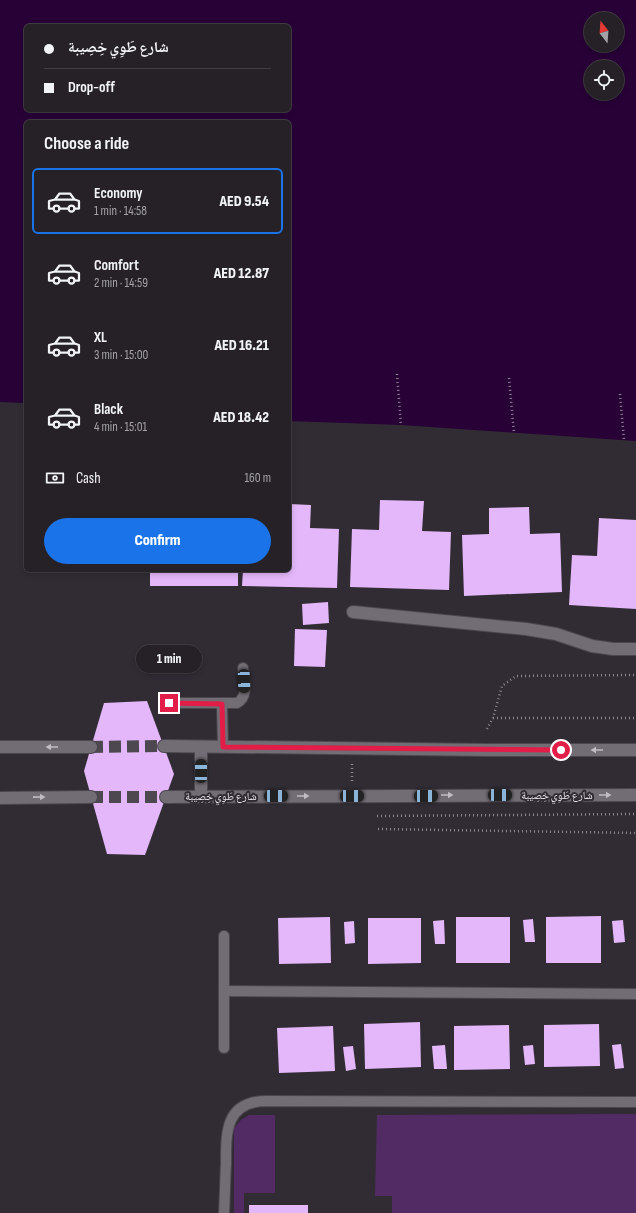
<!DOCTYPE html>
<html lang="en">
<head>
<meta charset="utf-8">
<style>
  :root { --surface:#252127; --page:#2d292f; --text:#f1f3f6; --muted:#a3a3a7; --line:#423e44; --accent:#1a73e8 }
  body { margin:0; font-family:"Sofia Sans Condensed","Noto Naskh Arabic",sans-serif; background:var(--page); color:var(--text); height:100vh; display:flex; flex-direction:column; font-size:15px; white-space:nowrap }
  * { box-sizing:border-box; margin:0 }
  p { font-size:13px; color:var(--muted) }
  .icon { flex:none; width:22px; height:22px; fill:none; stroke:currentColor; stroke-width:2; stroke-linecap:round; stroke-linejoin:round }
  .map { position:relative; flex:1; overflow:hidden }
  .sheet { position:absolute; left:24px; top:120px; width:267px; height:452px; display:flex; flex-direction:column; background:var(--surface); border-radius:6px; box-shadow:0 2px 6px #0003,0 0 0 1px var(--line) }
  .sheet>* { flex:none }
  .top-card { position:absolute; left:24px; top:24px; width:267px; height:88px; border-radius:6px; box-shadow:0 2px 6px #0003,0 0 0 1px var(--line); display:grid; align-content:center; height:88px; padding:0 20px; background:var(--surface) }
  .needle { width:26px; rotate:343deg }
  .buttons { position:absolute; left:584px; top:12px; display:grid; gap:8px }
  .buttons a { display:grid; place-items:center; width:40px; height:40px; border-radius:50%; background:var(--surface); box-shadow:0 2px 6px #0003,0 0 0 1px var(--line); font-size:20px }
  .end { position:absolute; width:18px; height:18px; margin:-9px; border:5px solid #e11d48; background:#fff; box-shadow:0 0 0 2px #fff }
  .from { border-radius:50% }
  .bubble { position:absolute; height:28px; border-radius:14px; background:var(--surface); box-shadow:0 2px 6px #0003,0 0 0 1px var(--line); font-size:13px; font-weight:800; line-height:28px; text-align:center }
  .car { position:absolute; width:12px; height:24px; margin:-12px -6px; border-radius:5px; box-shadow:0 0 3px 1px #0007; background:linear-gradient(#222 24%,#8ab4d8 0 40%,#222 0 76%,#8ab4d8 0 86%,#222 0) }
  .top-card b { display:flex; align-items:center; gap:14px; height:38px; font-size:15px }
  .top-card b+b { border-top:1px solid var(--line) }
  .top-card i { width:10px; height:10px; background:var(--text) }
  ul { padding:0; list-style:none }
  li { display:flex; align-items:center; gap:12px; height:66px; margin:0 8px 6px; padding:0 12px; border:2px solid transparent; border-radius:6px }
  li div { flex:1 }
  li b { display:block; font-size:15px }
  li em { font-style:normal; font-weight:800 }
  li.current { border-color:var(--accent) }
  li>.icon { width:36px; height:36px; stroke-width:1.5 }
  h2 { padding:0 20px; font-size:18px; line-height:48px }
  .pay { display:flex; align-items:center; gap:10px; height:44px; padding:0 20px; font-size:15px }
  .pay p { margin-inline-start:auto }
  .primary-button { display:flex; gap:8px; margin-top:auto; padding:8px 20px }
  .primary-button a { flex:1; height:46px; border-radius:24px; background:var(--accent); color:#fff; font-size:16px; font-weight:800; line-height:46px; text-align:center }
  .map>svg:first-child { display:block }
</style>
</head>
<body>
<div class="map">
<svg width="636" height="1213" viewBox="0 0 636 1213">
  <rect width="100%" height="100%" fill="#312c34"/>
  <g fill="#522b64">
    <polygon points="636,1114 636,1213 392,1213 392,1196 375,1196 377,1115"/>
    <polygon points="249,1115 275,1115 275,1193 244,1193 244,1213 234,1213 234,1128 241,1120"/>
  </g>
  <path fill="#280137" fill-rule="evenodd" d="M 0,0 L 636,0 L 636,441 L 401,425 L 289,421 L 289,122 L 26,122 L 26,403 L 0,402 ZM 591,19 L 617,19 L 617,45 L 591,45 ZM 26,26 L 289,26 L 289,110 L 26,110 ZM 591,67 L 617,67 L 617,93 L 591,93 Z"/>
  <g fill="#e3b7f9">
    <polygon points="380,500 424,501 422,531 451,532 449,590 350,587 352,529 379,530"/>
    <polygon points="289,504 311,505 310,528 339,529 337,588 242,586 243,570 289,570"/>
    <polygon points="529,507 530,534 560,533 562,592 464,596 462,535 489,534 489,508"/>
    <polygon points="599,518 636,520 636,609 569,605 572,555 597,556"/>
    <rect x="150" y="570" width="88" height="16"/>
    <polygon points="328,602 329,623 303,625 302,604"/>
    <polygon points="295,629 327,630 325,667 294,666"/>
    <polygon points="147,701 174,774 145,855 107,854 84,771 104,703"/>
    <polygon points="601,916 601,963 546,963 546,917"/>
    <polygon points="330,917 331,963 279,964 278,918"/>
    <rect x="456" y="917" width="54" height="46"/>
    <polygon points="368,918 421,918 421,963 368,964"/>
    <polygon points="533,919 535,942 525,942 523,920"/>
    <polygon points="444,920 445,944 435,944 433,921"/>
    <polygon points="623,920 625,942 614,943 612,921"/>
    <polygon points="354,921 355,943 345,944 344,922"/>
    <polygon points="420,1022 421,1067 365,1069 364,1024"/>
    <polygon points="599,1024 600,1066 544,1067 544,1025"/>
    <polygon points="509,1025 510,1069 454,1070 454,1026"/>
    <polygon points="333,1026 335,1071 279,1073 277,1028"/>
    <polygon points="621,1044 624,1068 615,1069 612,1045"/>
    <polygon points="445,1045 447,1069 434,1069 432,1046"/>
    <polygon points="533,1045 535,1064 525,1065 523,1046"/>
    <polygon points="353,1046 356,1069 346,1071 343,1047"/>
    <rect x="249" y="1205" width="59" height="8"/>
  </g>
  <g fill="none" stroke-linecap="round" stroke-linejoin="round">
    <g stroke="#4d4850" stroke-width="12" stroke-dasharray="12 6" stroke-linecap="butt">
      <polyline points="91,747 164,746"/>
      <polyline points="91,797 166,797"/>
    </g>
    <defs>
      <g id="service">
        <path d="M 169,703 L 237,703 C 249,697 244,680 243,668"/>
        <polyline points="222,704 223,747"/>
        <polyline points="224,936 224,1048"/>
        <polyline points="224,991 636,994"/>
        <path d="M 224,1213 C 225,1197 225,1180 226,1164 C 226,1133 225,1102 265,1101 L 636,1102"/>
      </g>
      <g id="minor">
        <polyline points="353,612 526,629 556,634 592,646 613,649 636,649"/>
        <polyline points="164,746 487,750 636,750"/>
        <polyline points="0,747 91,747"/>
        <polyline points="201,747 201,796"/>
        <polyline points="166,797 636,795"/>
        <polyline points="0,798 91,797"/>
      </g>
    </defs>
    <use href="#service" stroke="#4b474e" stroke-width="12"/>
    <use href="#minor" stroke="#4b474e" stroke-width="14"/>
    <g stroke="#8d8990" stroke-width="2.5" stroke-dasharray="1 3" stroke-linecap="butt">
      <polyline points="397,374 401,425"/>
      <polyline points="509,378 514,433"/>
      <polyline points="620,394 624,440"/>
      <polyline points="289,409 289,421"/>
      <polyline points="493,718 636,718"/>
      <polyline points="487,729 493,718 502,686 516,676 636,675"/>
      <polyline points="352,764 352,781"/>
      <polyline points="377,816 636,814"/>
      <polyline points="378,829 636,833"/>
    </g>
    <use href="#service" stroke="#726c75" stroke-width="10"/>
    <use href="#minor" stroke="#726c75" stroke-width="12"/>
  </g>
  <defs><path id="oneway-solid" d="M-6-.8H1V-3.2L6.5 0L1 3.2V.8H-6Z"/></defs>
  <g fill="#c1bcc3">
    <use href="#oneway-solid" transform="translate(52 747) rotate(-180)"/>
    <use href="#oneway-solid" transform="translate(597 750) rotate(180)"/>
    <use href="#oneway-solid" transform="translate(447 795)"/>
    <use href="#oneway-solid" transform="translate(605 795)"/>
    <use href="#oneway-solid" transform="translate(303 796)"/>
    <use href="#oneway-solid" transform="translate(39 797) rotate(-1)"/>
  </g>
  <g fill="none" stroke-linecap="round" stroke-linejoin="round">
    <polyline stroke="#e11d48" stroke-width="5" points="169,703 222,704 223,747 561,750"/>
  </g>
  <g text-anchor="middle" stroke-width="4" stroke-linejoin="round" paint-order="stroke">
    <g font-size="11" fill="#ebe7ed" stroke="#312c34">
      <text x="557" y="799">شارع طَوِي خِصِيبة</text>
      <text x="221" y="800">شارع طَوِي خِصِيبة</text>
    </g>
  </g>
</svg>
<div class="buttons">
<a><svg class="needle" viewBox="-14 -14 28 28"><path d="M0-13l5 13h-10z" fill="#e53935"/><path d="M0 13l5-13h-10z" fill="#a3a3a7"/></svg></a>
<a><svg class="icon" aria-label="locate" viewBox="0 0 24 24"><circle cx="12" cy="12" r="6"/><path d="M12 2v4M12 18v4M2 12h4M18 12h4"/></svg></a>
</div>
<i class="end from" style="left:561px;top:750px"></i>
<i class="end" style="left:169px;top:703px"></i>
<div class="bubble" style="left:136px;top:645px;width:66px">1 min</div>
<i class="car" style="left:244px;top:681px;rotate:178deg"></i>
<i class="car" style="left:201px;top:771px;rotate:0deg"></i>
<i class="car" style="left:500px;top:795px;rotate:90deg"></i>
<i class="car" style="left:276px;top:796px;rotate:90deg"></i>
<i class="car" style="left:352px;top:796px;rotate:90deg"></i>
<i class="car" style="left:426px;top:796px;rotate:89deg"></i>
<div class="top-card">
<b><i class="from"></i>شارع طَوِي خِصِيبة</b>
<b><i></i>Drop-off</b>
</div>
<section class="sheet">
<h2>Choose a ride</h2>
<ul>
<li class="current"><svg class="icon" aria-label="car" viewBox="0 0 24 24"><path d="M5 17H2v-5l4-1 3-4h7l3 4 3 1v5h-3M9 17h6M6 11h13"/><circle cx="7" cy="17" r="2"/><circle cx="17" cy="17" r="2"/></svg><div><b>Economy</b><p>1 min · 14:58</p></div><em>AED 9.54</em></li>
<li><svg class="icon" aria-label="car" viewBox="0 0 24 24"><path d="M5 17H2v-5l4-1 3-4h7l3 4 3 1v5h-3M9 17h6M6 11h13"/><circle cx="7" cy="17" r="2"/><circle cx="17" cy="17" r="2"/></svg><div><b>Comfort</b><p>2 min · 14:59</p></div><em>AED 12.87</em></li>
<li><svg class="icon" aria-label="car" viewBox="0 0 24 24"><path d="M5 17H2v-5l4-1 3-4h7l3 4 3 1v5h-3M9 17h6M6 11h13"/><circle cx="7" cy="17" r="2"/><circle cx="17" cy="17" r="2"/></svg><div><b>XL</b><p>3 min · 15:00</p></div><em>AED 16.21</em></li>
<li><svg class="icon" aria-label="car" viewBox="0 0 24 24"><path d="M5 17H2v-5l4-1 3-4h7l3 4 3 1v5h-3M9 17h6M6 11h13"/><circle cx="7" cy="17" r="2"/><circle cx="17" cy="17" r="2"/></svg><div><b>Black</b><p>4 min · 15:01</p></div><em>AED 18.42</em></li>
</ul>
<div class="pay"><svg class="icon" aria-label="cash" viewBox="0 0 24 24"><path d="M3 7h18v10H3z"/><circle cx="12" cy="12" r="2"/></svg>Cash<p>160 m</p></div>
<div class="primary-button"><a>Confirm</a></div>
</section>
</div>
</body>
</html>
